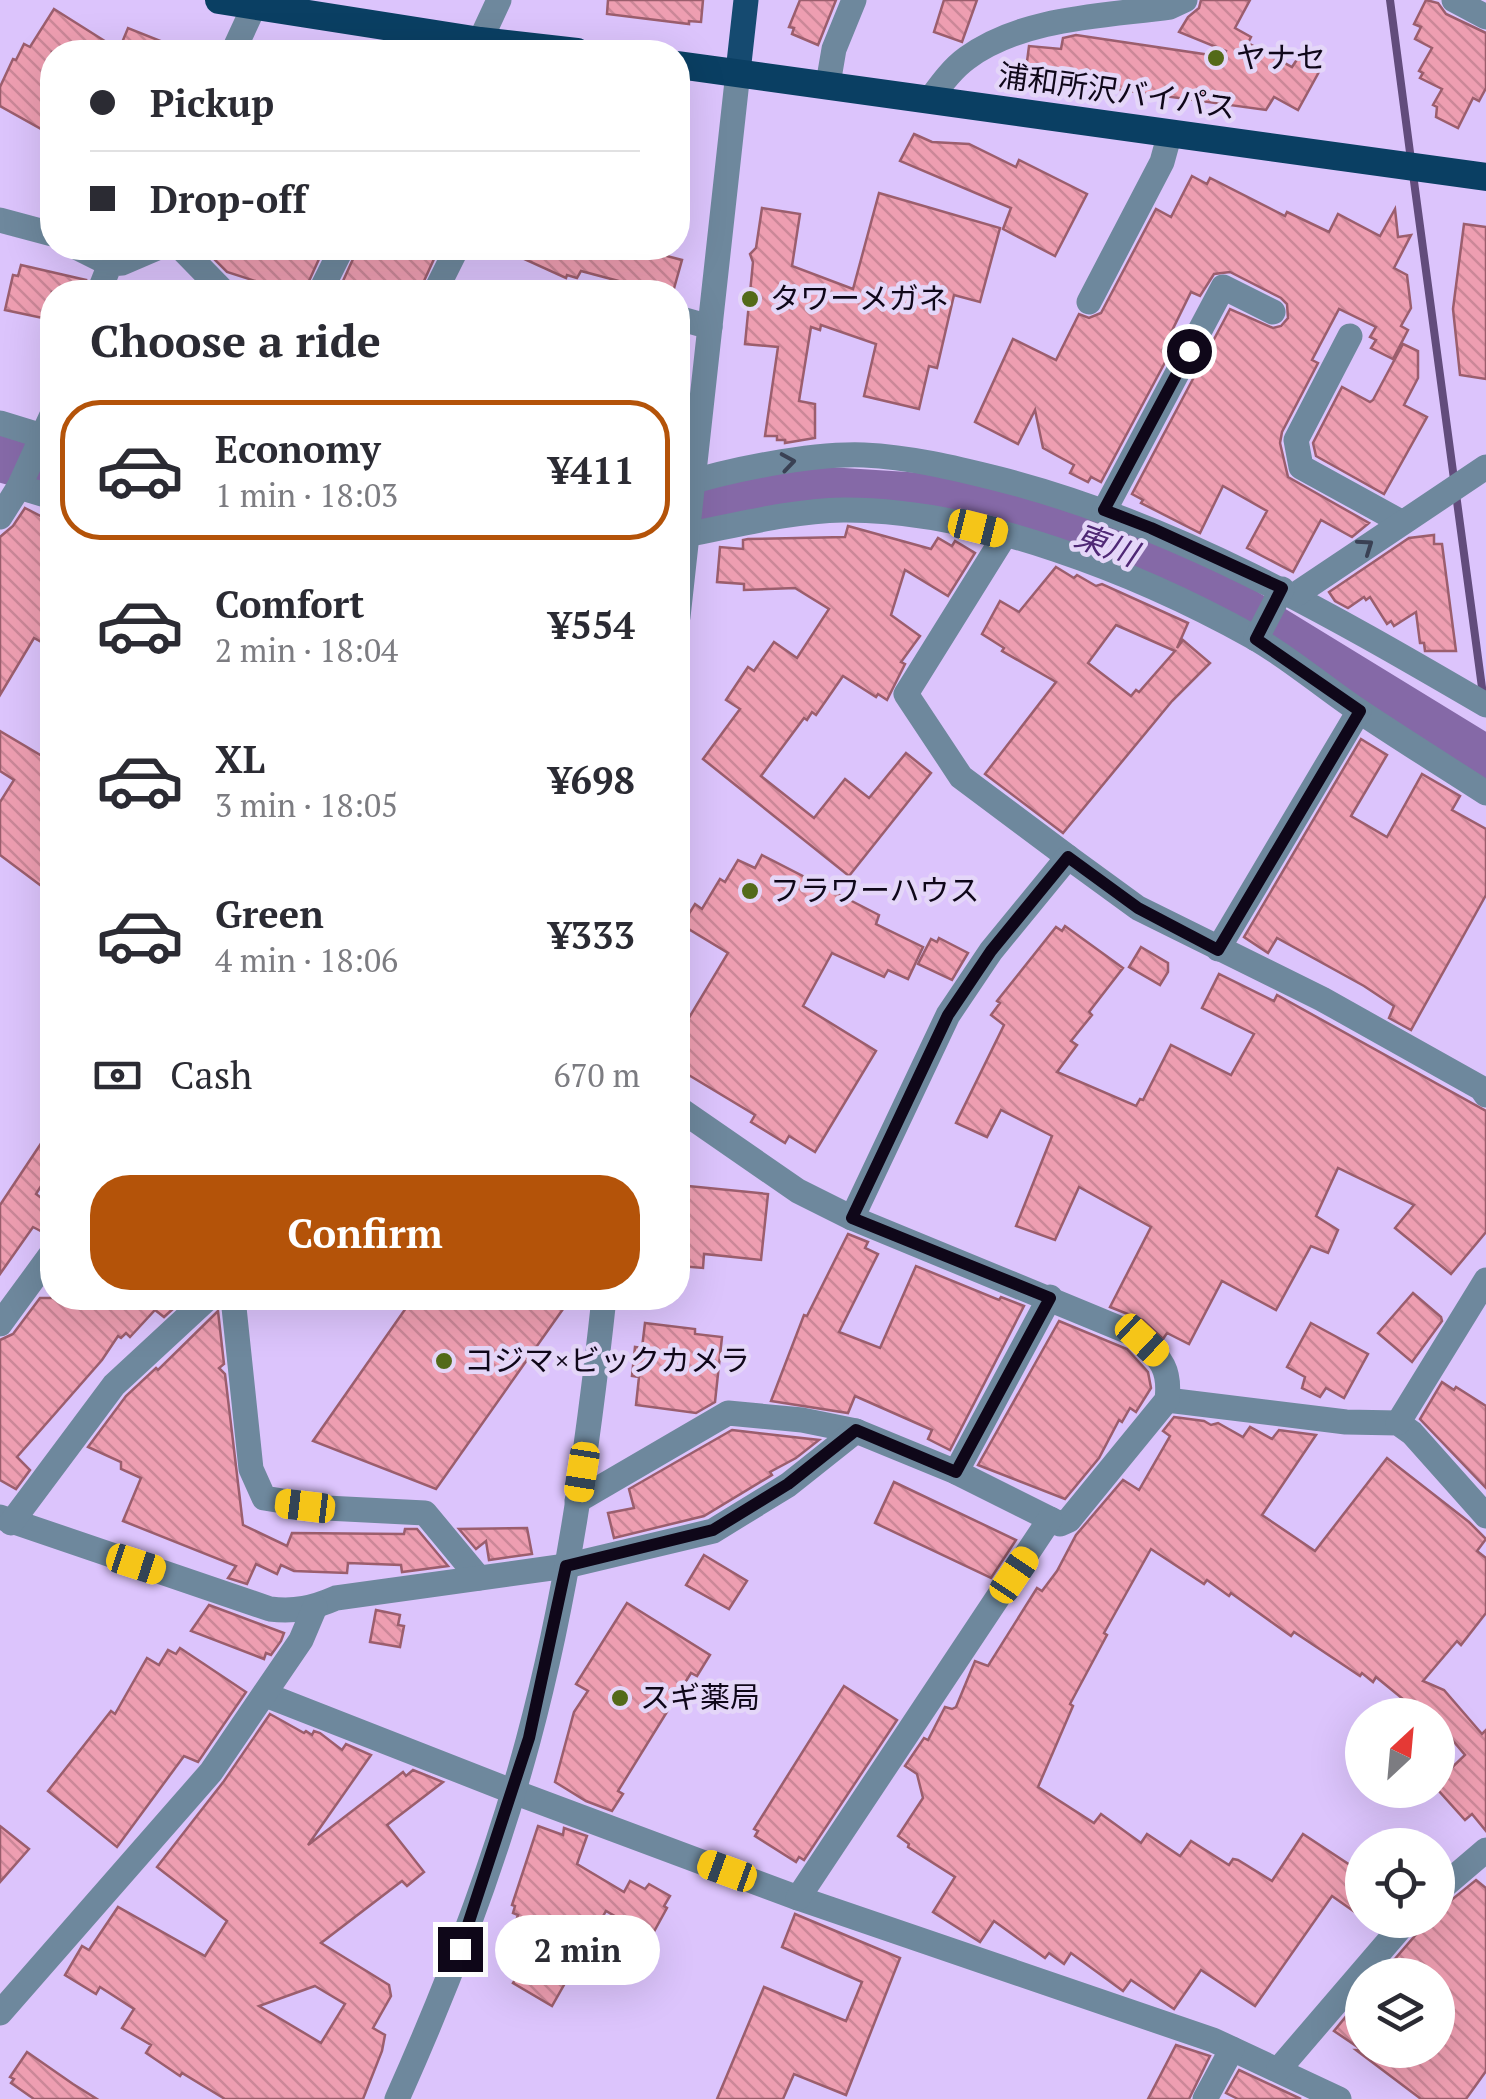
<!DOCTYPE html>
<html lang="en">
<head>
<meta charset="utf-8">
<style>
  :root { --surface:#fff; --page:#f2f2f3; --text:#2b2b33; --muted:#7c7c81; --line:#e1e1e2; --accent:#b45309 }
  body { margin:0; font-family:"PT Serif","Noto Sans JP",serif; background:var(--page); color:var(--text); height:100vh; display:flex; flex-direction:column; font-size:38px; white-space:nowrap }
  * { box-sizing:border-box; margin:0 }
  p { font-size:32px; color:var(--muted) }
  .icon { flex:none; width:55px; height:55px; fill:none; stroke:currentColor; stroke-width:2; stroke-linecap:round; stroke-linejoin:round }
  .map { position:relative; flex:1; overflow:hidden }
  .details { position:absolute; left:40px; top:280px; width:650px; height:1030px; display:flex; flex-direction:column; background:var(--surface); border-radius:40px; box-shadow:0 10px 40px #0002 }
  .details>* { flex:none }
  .guide { position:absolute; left:40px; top:40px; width:650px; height:220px; border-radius:40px; box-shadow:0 10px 40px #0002; display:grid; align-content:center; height:220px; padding:0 50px; background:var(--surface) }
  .needle { width:65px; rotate:26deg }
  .tools { position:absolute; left:1345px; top:1698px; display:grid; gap:20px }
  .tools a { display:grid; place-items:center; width:110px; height:110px; border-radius:50%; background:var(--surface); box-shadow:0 10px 40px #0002; font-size:50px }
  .end { position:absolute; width:45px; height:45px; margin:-22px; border:12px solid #0f0719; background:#fff; box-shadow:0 0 0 5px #fff }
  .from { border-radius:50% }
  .bubble { position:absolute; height:70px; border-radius:35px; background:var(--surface); box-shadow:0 10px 40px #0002; font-size:32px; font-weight:800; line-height:70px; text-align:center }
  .car { position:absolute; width:30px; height:60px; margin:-30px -15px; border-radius:12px; box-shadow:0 0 8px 2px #0007; background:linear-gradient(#f5c518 24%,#345 0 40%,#f5c518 0 76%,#345 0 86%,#f5c518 0) }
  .guide b { display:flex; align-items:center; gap:35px; height:95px; font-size:38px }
  .guide b+b { border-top:2px solid var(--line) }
  .guide i { width:25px; height:25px; background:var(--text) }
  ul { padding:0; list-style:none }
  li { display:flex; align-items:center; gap:30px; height:140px; margin:0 20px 15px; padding:0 30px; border:5px solid transparent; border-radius:40px }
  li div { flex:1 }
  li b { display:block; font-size:38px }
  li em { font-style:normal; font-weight:800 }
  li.active { border-color:var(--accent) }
  li>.icon { width:90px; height:90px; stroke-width:1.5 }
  h2 { padding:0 50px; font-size:45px; line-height:120px }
  .pay { display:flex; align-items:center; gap:25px; height:110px; padding:0 50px; font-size:38px }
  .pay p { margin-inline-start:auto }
  .cta { display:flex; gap:20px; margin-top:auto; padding:20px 50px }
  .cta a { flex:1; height:115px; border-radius:40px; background:var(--accent); color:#fff; font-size:40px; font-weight:800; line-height:115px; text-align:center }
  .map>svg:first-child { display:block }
</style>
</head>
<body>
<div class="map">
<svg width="1486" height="2099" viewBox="0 0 1486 2099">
  <defs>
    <pattern id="building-back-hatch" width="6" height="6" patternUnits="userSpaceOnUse" patternTransform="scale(2.5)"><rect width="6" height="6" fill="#ee9eb1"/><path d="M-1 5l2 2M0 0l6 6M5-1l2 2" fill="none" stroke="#cb8798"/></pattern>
  </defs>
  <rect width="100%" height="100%" fill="#dcc4fc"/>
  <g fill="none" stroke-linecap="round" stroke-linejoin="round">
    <g stroke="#624c7c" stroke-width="8">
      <polyline points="1390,0 1411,160"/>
      <polyline points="1413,174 1483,695"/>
    </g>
    <g stroke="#8569a7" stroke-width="48">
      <polyline points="0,458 52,472"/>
      <polyline points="678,518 811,490 938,498 1040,521 1127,550 1215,594 1486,760"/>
    </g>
  </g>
  <g fill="url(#building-back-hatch)" stroke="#9b5e6d" stroke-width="2.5" fill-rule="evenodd">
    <polygon points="608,0 703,0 701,22 689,21 689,24 607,14"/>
    <polygon points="800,0 836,0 818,45 792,34 794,28 789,27"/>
    <polygon points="944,0 977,0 962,42 934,32"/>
    <polygon points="1201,0 1250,0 1235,28 1251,37 1248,43 1292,67 1298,58 1320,70 1298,110 1274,97 1266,110 1025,77 1029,46 1061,49 1063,38 1076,35 1224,57 1226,51 1179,32 1188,17 1199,8"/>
    <polygon points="1426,0 1438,3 1446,14 1486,33 1486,88 1479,101 1473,98 1458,128 1436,117 1437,107 1433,105 1442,89 1420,78 1423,73 1419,71 1432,48 1415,39 1421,27 1414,24"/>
    <polygon points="54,9 119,50 128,28 188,52 52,52 52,135 0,106 0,87 13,59 16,60 24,44 30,47"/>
    <polygon points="914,134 932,142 969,144 1016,167 1019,160 1087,194 1055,256 1003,229 1011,208 900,161"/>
    <polygon points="1192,176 1207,184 1210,178 1285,216 1287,212 1329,232 1338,214 1380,236 1395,209 1398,237 1411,235 1394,268 1407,275 1411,308 1401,326 1408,330 1393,359 1371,348 1376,340 1370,337 1376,327 1339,309 1312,360 1318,363 1282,432 1280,443 1288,477 1369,523 1352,537 1321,520 1293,572 1247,548 1267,511 1223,486 1200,533 1141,503 1143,500 1132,494 1230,309 1273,328 1281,326 1288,318 1287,304 1281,298 1230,272 1214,274 1200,296 1191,292 1163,349 1170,353 1101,482 1091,477 1088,482 1070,473 1074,465 1043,448 1035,410 1018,444 975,422 1013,339 1056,360 1079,314 1089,318 1101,313 1156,209 1171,217"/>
    <polygon points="879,193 1000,228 980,302 954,295 937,368 929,366 919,409 864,396 876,344 821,325 820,330 811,327 799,401 815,404 815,438 785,443 785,440 777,440 777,436 765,436 778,347 745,344 753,262 750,254 756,248 762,208 800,214 792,266 853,289"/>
    <polygon points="1464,224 1486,227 1486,379 1460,375 1453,309"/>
    <polygon points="215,248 324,248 304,292 268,292 271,286 227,272 212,257"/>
    <polygon points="358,248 439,248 419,292 338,292"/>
    <polygon points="500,248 636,248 682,260 673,292 660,292 581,271 577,278 567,275 566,278"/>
    <polygon points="21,265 86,280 83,292 52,292 52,320 5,310 13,275 18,276"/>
    <polygon points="1403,344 1418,351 1418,378 1404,405 1427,417 1384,494 1316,456 1313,443 1342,387 1370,402 1373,400"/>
    <polygon points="25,508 52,522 52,648 34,638 0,695 0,537 13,526"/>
    <polygon points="848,526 931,549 938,538 952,546 955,541 975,553 948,596 905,570 891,615 920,636 901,662 905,664 887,700 878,694 876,697 843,676 816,715 812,712 807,720 804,718 761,776 814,818 845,779 869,798 906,753 931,773 849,876 703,759 740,709 726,700 748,667 754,671 774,642 797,658 829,609 795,588 744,590 744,584 717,582 720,547 743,549 743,540 748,539 845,537"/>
    <polygon points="1434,535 1434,544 1442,544 1456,651 1425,651 1424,643 1420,643 1416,612 1394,626 1391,621 1387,624 1370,597 1366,600 1364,597 1348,608 1335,601 1329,592 1409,538"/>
    <path d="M 1056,567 L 1074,578 L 1077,575 L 1096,586 L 1102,584 L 1188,623 L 1177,648 L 1183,640 L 1210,663 L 1172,701 L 1063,833 L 985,774 L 1056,682 L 1002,651 L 1004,648 L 982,634 L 1000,601 L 1019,612 ZM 1116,625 L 1175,651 L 1139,692 L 1136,690 L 1131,696 L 1088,663 Z"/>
    <polygon points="0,731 52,762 52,894 0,855 0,802 14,780 0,771"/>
    <polygon points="1361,739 1387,755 1351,816 1387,837 1422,774 1460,796 1452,810 1486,829 1486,895 1411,1030 1389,1018 1394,1006 1364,986 1277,938 1268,953 1244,937"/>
    <polygon points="762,855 879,915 876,924 923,947 908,979 888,970 884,977 832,953 803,1006 876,1051 815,1152 789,1136 785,1143 751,1122 755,1115 682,1071 678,1056 678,1036 728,953 682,925 695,904 702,909 720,879 725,882 738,860 755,868"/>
    <polygon points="1065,926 1123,968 1089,1012 1092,1015 1071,1041 1077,1045 1057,1072 1136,1106 1140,1099 1143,1100 1171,1045 1231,1075 1254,1034 1202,1008 1219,974 1274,1001 1277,995 1486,1111 1486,1232 1451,1274 1395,1228 1414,1205 1338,1168 1316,1216 1338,1230 1328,1253 1311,1246 1276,1310 1222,1281 1189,1344 1167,1333 1163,1339 1143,1320 1110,1307 1151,1227 1079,1187 1055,1240 1016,1226 1052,1136 1001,1110 987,1137 956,1123 1004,1025 991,1015 1000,1003 997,1001 1056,927 1062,931"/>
    <polygon points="939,938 968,953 952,980 918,964 931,939 937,942"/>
    <polygon points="1141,947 1168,963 1168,972 1160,985 1129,967"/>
    <polygon points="52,1127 52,1169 36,1194 52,1206 52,1237 33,1227 0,1274 0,1205"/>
    <polygon points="678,1185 768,1194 761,1260 704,1254 703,1268 680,1266 678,1262"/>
    <polygon points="848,1234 868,1242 865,1248 878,1254 839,1332 880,1348 916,1266 999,1300 1001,1297 1024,1306 950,1450 928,1439 932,1430 855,1396 848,1413 771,1401 804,1315 807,1316"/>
    <polygon points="1413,1293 1441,1317 1442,1321 1412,1362 1378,1333"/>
    <polygon points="40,1298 185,1298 164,1317 155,1310 130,1337 126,1333 121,1338 118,1336 102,1360 17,1457 30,1470 16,1489 0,1480 0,1340 13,1334"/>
    <polygon points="413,1298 568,1298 560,1307 563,1309 436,1489 313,1441"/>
    <polygon points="218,1311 224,1364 219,1368 225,1374 243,1525 287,1546 292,1533 404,1534 405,1529 417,1529 448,1566 402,1572 401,1565 348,1563 347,1573 294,1571 281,1565 277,1574 256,1564 247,1584 228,1578 236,1566 123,1521 141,1478 121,1469 121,1462 88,1447 126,1396 156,1368 158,1370"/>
    <polygon points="1059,1321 1127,1349 1148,1372 1151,1388 1136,1412 1130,1408 1122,1422 1119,1420 1099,1458 1065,1499 978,1465"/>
    <polygon points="645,1323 695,1329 695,1334 722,1337 715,1402 696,1413 636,1405 639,1377 632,1376 635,1347 642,1348"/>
    <polygon points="1311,1323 1368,1354 1344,1398 1326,1388 1320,1397 1302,1388 1305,1377 1287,1367"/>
    <polygon points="1442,1382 1454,1390 1456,1387 1486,1406 1486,1488 1420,1419"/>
    <polygon points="1174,1417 1204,1421 1211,1425 1218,1423 1243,1437 1250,1427 1272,1439 1279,1430 1316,1435 1262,1515 1315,1551 1387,1458 1469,1522 1486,1539 1477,1551 1486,1558 1486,1613 1461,1645 1457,1641 1423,1681 1444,1690 1482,1734 1486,1730 1486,1831 1472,1814 1465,1820 1438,1790 1438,1781 1465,1755 1438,1723 1438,1715 1411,1715 1414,1708 1376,1677 1373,1682 1362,1673 1360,1676 1294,1632 1291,1636 1231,1593 1229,1596 1207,1580 1204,1584 1151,1549 1104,1633 1107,1635 1070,1704 1073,1706 1038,1787 1094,1823 1101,1814 1141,1843 1147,1834 1180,1856 1191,1841 1229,1865 1233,1859 1238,1860 1272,1881 1303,1834 1362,1873 1362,1917 1332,1896 1255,2006 1201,1970 1174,2009 1131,1980 1123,1991 1071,1953 1064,1964 1049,1953 1045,1958 994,1921 980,1942 933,1912 955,1877 908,1847 909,1844 898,1836 923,1798 917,1774 905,1766 924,1738 928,1740 945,1707 952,1709 956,1707 975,1661 988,1666 1037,1588 1042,1591 1057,1571 1076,1535 1123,1480 1139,1490 1170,1436 1163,1431"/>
    <polygon points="732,1430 819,1440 796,1458 770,1472 772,1475 704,1516 614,1538 608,1513 634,1508 629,1489"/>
    <polygon points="894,1482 1016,1540 991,1578 875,1523"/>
    <polygon points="527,1528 532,1554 489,1560 486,1541 476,1549 459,1529"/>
    <polygon points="704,1555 747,1581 729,1609 686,1585"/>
    <polygon points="627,1603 710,1655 697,1676 691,1673 618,1791 623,1794 612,1811 586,1801 555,1782 574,1712 588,1691 576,1684"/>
    <polygon points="209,1605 284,1633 281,1641 271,1655 266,1653 264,1659 191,1631"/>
    <polygon points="376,1610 400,1615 398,1625 404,1626 400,1647 370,1642"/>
    <polygon points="180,1648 246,1692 198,1762 184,1756 117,1847 48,1791 111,1711 115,1714 147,1658 159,1665 168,1650 176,1654"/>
    <polygon points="844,1686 897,1720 804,1860 799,1857 796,1862 755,1836 758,1831 754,1829"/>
    <path d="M 270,1714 L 304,1733 L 306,1731 L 312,1735 L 314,1731 L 320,1733 L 342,1750 L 346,1744 L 371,1755 L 308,1845 L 403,1772 L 406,1776 L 413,1770 L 443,1782 L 387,1825 L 424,1872 L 407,1886 L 402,1881 L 321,1943 L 389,1985 L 391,1996 L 373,2028 L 385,2035 L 382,2051 L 363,2099 L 225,2099 L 182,2073 L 180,2076 L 146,2053 L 151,2045 L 122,2028 L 134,2009 L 100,1987 L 96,1994 L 65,1975 L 82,1946 L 89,1950 L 118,1907 L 205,1956 L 227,1921 L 157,1867 L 224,1781 ZM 315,1986 L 345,2004 L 321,2043 L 259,2006 Z"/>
    <polygon points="0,1826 29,1849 0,1882"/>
    <polygon points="538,1826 563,1835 564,1828 587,1836 577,1864 624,1892 630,1881 645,1889 649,1884 670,1896 664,1906 667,1908 651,1937 606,1911 552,2006 513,1983 546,1929 516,1921 518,1915 513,1913 515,1906 512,1905"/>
    <polygon points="1476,1880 1486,1888 1486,2071 1466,2099 1421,2099 1356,2050 1362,2050 1334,2031 1362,1997 1362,2050 1438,2050 1438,1975 1381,1975 1419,1931 1423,1921 1429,1926 1438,1920 1444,1906"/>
    <polygon points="795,1914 900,1958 846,2095 794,2074 783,2099 717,2099 764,1987 846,2021 862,1982 782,1947"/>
    <polygon points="1176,2045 1210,2056 1189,2099 1148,2099"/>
    <polygon points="27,2052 73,2084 97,2099 34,2099 11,2083 14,2079 10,2077"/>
    <polygon points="1239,2070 1301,2099 1238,2099 1226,2093"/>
  </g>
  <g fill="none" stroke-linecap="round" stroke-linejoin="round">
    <g stroke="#6e889d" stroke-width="25">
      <polyline points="1454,0 1486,17"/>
      <polyline points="480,41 499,0"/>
      <polyline points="233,52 257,0"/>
      <polyline points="828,84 834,49 854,0"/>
      <path d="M 931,98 C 942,83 953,68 967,58 C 1023,17 1105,16 1170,7 L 1185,0"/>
      <polyline points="0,220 52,234"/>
      <polyline points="78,248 110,264"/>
      <polyline points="181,248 224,292"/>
      <polyline points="99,292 110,264 122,263 157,248"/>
      <polyline points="320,292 342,248"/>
      <polyline points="435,292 457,248"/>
      <polyline points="1089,302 1162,162 1170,133"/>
      <polyline points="678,318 710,327"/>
      <polyline points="1350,336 1296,440 1301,467 1401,522"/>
      <polyline points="0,423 52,439"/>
      <path d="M 678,486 C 728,470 811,453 864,455 C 910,457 955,468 999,479 C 1175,524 1330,614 1486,705"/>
      <polyline points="19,487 52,497"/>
      <polyline points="1104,511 1223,287 1273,312"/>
      <polyline points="0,517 19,487 52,415"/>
      <path d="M 686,535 C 738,525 790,511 843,510 C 976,509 1138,573 1253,637 C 1290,658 1323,687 1359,711 C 1401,739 1444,766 1486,793"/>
      <polyline points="1005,535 906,694 961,777 1068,857"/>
      <polyline points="1295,595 1486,467"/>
      <polyline points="1256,639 1282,589"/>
      <polyline points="1218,949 1359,711"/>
      <polyline points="852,1218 948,1015 991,951 1068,857 1138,908 1322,999 1481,1088 1486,1095"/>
      <polyline points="233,1298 251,1469 264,1498 326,1508 425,1513 479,1578"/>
      <polyline points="0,1324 52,1253"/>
      <polyline points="1167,1400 1346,1422 1398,1423 1412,1433 1486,1516"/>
      <polyline points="1398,1423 1486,1280"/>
      <polyline points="956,1472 1050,1297"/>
      <polyline points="577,1501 728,1413 802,1420 856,1431"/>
      <path d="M 0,1517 L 270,1609 C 295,1612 313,1608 336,1598 L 566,1566 L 713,1531 L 788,1485 L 856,1431 L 956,1472 L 1060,1524 L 1069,1520 L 1167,1400 C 1171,1366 1159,1358 1136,1335 L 852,1218 L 798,1191 L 678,1108"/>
      <polyline points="11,1523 114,1385 208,1298"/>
      <polyline points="266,1695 514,1792 798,1898 1213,2040 1339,2099"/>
      <polyline points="1438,1891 1486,1850"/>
      <polyline points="798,1898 1050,1519"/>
      <polyline points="0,2013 211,1772 301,1640 315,1607"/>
      <polyline points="1279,2069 1407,1920"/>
      <polyline points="1205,2099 1232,2049"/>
    </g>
    <g stroke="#6e889d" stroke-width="25">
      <polyline points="678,617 738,72"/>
      <path d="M 397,2099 C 449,1983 495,1863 528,1741 C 567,1596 588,1446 604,1298"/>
    </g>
    <polyline stroke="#154a70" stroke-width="25" points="738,72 746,0"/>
    <g stroke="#0a3f63" stroke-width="28">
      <polyline points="219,0 480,41 577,52"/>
      <polyline points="678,65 1486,177"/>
    </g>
  </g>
  <defs><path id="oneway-chevron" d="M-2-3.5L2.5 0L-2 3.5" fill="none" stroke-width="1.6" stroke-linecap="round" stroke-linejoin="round" transform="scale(2.5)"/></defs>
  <g stroke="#3a4154">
    <use href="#oneway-chevron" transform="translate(788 462) rotate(-9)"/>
    <use href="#oneway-chevron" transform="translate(1366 546) rotate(-35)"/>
  </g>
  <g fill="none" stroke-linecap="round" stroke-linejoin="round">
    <polyline stroke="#0f0719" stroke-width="12" points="460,1949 529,1738 566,1566 713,1530 788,1484 856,1430 956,1472 1050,1298 852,1218 948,1015 991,951 1068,857 1138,908 1218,950 1360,711 1256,639 1282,588 1151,528 1104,510 1189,351"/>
  </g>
  <g fill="#536a19" stroke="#e4d6f8" stroke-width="4">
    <circle cx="1216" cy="58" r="10"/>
    <circle cx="750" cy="299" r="10"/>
    <circle cx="750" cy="891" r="10"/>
    <circle cx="444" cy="1361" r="10"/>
    <circle cx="620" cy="1698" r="10"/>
  </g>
  <g text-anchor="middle" stroke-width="9" stroke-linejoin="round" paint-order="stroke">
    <g font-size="30" fill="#0f0719" stroke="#e4d6f8" text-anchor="start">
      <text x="1236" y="68">ヤナセ</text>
      <text x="770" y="309">タワーメガネ</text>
      <text x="770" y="901">フラワーハウス</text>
      <text x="464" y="1371">コジマ×ビックカメラ</text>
      <text x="640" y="1708">スギ薬局</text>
    </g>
    <g font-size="30" fill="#0f0719" stroke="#e4d6f8">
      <text transform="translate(1117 92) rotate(8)" y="10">浦和所沢バイパス</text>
    </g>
    <g font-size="32" font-style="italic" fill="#4f2875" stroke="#e4d6f8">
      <text transform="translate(1106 545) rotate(20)" y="11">東川</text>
    </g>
  </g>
</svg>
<div class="tools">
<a><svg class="needle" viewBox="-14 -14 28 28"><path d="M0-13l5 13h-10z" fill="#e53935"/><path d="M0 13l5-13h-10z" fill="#7c7c81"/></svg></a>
<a><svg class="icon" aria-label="locate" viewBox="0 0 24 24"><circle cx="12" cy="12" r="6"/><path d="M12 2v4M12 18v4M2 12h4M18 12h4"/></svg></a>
<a><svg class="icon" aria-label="layers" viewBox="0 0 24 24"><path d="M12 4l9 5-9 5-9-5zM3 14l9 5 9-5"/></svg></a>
</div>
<i class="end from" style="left:1189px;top:351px"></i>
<i class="end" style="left:460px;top:1949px"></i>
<div class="bubble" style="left:495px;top:1915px;width:165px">2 min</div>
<i class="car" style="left:978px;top:528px;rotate:104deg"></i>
<i class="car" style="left:1142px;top:1340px;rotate:133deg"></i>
<i class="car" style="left:582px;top:1472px;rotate:189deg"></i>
<i class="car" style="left:305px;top:1506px;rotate:277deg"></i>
<i class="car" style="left:136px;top:1564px;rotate:108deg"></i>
<i class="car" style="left:1014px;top:1575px;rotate:34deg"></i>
<i class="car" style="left:727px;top:1871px;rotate:290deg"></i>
<div class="guide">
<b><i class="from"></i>Pickup</b>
<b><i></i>Drop-off</b>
</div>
<section class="details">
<h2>Choose a ride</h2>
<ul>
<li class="active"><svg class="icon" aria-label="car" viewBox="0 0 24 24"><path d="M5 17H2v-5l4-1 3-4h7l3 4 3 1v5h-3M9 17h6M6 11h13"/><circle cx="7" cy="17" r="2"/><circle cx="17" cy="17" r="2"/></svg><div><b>Economy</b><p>1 min · 18:03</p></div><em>¥411</em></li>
<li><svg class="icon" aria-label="car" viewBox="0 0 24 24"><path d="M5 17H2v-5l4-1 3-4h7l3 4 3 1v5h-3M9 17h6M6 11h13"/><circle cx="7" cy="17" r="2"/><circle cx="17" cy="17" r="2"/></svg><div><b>Comfort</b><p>2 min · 18:04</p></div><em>¥554</em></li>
<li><svg class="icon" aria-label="car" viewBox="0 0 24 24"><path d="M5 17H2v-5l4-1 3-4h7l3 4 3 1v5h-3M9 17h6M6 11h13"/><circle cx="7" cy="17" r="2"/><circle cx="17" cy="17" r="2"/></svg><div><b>XL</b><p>3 min · 18:05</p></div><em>¥698</em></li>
<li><svg class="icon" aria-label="car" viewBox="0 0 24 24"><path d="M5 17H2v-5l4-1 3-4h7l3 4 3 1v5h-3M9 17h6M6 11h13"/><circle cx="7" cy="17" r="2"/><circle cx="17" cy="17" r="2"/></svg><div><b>Green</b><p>4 min · 18:06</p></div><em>¥333</em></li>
</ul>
<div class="pay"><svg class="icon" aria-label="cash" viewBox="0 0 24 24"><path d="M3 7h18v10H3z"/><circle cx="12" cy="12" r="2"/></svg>Cash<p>670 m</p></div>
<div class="cta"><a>Confirm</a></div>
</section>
</div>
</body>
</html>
